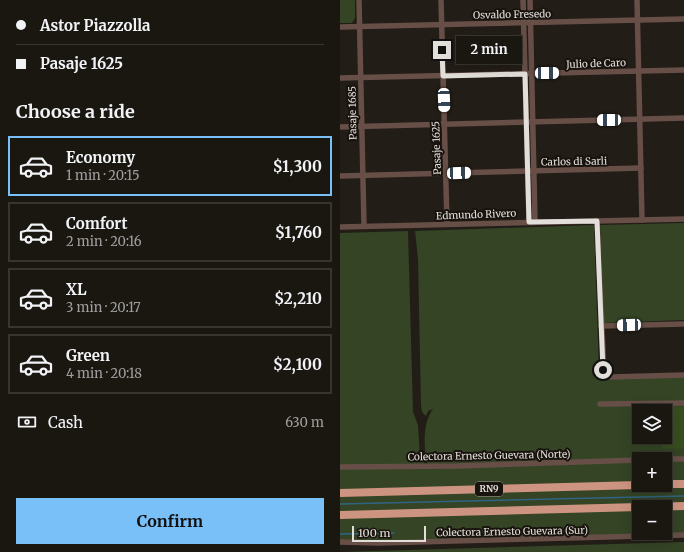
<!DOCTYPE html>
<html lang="en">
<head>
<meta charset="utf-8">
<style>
  :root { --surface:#1a1610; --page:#231f19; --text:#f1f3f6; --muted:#9f9f9f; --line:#383530; --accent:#79bff8 }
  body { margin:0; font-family:Merriweather,serif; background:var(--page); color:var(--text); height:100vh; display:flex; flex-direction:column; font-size:15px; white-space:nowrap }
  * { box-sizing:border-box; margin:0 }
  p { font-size:13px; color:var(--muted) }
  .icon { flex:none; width:22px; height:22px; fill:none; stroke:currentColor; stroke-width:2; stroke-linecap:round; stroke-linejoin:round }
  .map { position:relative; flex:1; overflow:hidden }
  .details { display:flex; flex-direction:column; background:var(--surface); width:340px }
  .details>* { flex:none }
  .hud { display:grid; align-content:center; height:88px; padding:0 16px; background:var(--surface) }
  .buttons { position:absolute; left:292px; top:404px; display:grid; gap:8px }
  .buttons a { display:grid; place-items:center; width:40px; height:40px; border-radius:0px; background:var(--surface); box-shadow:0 4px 16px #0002,0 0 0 1px var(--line); font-size:20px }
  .scale { position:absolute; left:12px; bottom:10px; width:74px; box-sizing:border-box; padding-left:4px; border:2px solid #e2deda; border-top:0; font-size:11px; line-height:14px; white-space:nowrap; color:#e2deda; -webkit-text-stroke:3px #18130d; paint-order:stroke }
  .end { position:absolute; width:18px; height:18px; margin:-9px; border:5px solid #e2deda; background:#111; box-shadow:0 0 0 2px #111 }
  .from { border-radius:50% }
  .bubble { position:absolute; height:28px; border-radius:0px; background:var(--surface); box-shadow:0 4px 16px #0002,0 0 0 1px var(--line); font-size:13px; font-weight:700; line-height:28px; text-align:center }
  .car { position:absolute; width:12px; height:24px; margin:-12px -6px; border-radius:5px; box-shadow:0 0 3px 1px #0007; background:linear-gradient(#fff 24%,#345 0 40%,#fff 0 76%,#345 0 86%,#fff 0) }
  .hud b { display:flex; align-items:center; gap:14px; height:38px; font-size:15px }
  .hud b+b { border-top:1px solid var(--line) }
  .hud i { width:10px; height:10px; background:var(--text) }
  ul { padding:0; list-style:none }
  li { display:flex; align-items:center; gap:12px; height:60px; margin:0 8px 6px; padding:0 8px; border:2px solid var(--line); border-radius:0px }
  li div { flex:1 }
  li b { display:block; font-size:15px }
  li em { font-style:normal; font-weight:700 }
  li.selected { border-color:var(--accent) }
  li>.icon { width:36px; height:36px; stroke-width:1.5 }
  h2 { padding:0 16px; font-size:18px; line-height:48px }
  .pay { display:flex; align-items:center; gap:10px; height:44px; padding:0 16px; font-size:15px }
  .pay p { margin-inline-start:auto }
  .primary-button { display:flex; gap:8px; margin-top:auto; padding:8px 16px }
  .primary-button a { flex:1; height:46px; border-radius:0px; background:var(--accent); color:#111; font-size:16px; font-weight:700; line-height:46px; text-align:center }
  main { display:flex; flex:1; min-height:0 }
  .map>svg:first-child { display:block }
</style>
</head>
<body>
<main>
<section class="details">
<div class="hud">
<b><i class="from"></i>Astor Piazzolla</b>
<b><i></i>Pasaje 1625</b>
</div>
<h2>Choose a ride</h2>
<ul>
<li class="selected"><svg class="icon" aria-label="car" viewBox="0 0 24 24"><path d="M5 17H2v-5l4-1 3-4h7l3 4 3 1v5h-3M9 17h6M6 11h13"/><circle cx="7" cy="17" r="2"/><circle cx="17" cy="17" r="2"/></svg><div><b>Economy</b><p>1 min · 20:15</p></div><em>$1,300</em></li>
<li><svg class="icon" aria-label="car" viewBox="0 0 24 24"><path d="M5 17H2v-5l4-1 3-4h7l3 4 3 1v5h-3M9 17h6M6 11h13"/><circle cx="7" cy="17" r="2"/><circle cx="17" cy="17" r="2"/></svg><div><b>Comfort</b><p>2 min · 20:16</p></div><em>$1,760</em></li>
<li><svg class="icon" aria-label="car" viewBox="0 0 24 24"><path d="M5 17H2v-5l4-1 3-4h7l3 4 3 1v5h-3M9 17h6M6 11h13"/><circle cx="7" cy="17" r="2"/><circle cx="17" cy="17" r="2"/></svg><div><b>XL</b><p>3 min · 20:17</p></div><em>$2,210</em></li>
<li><svg class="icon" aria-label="car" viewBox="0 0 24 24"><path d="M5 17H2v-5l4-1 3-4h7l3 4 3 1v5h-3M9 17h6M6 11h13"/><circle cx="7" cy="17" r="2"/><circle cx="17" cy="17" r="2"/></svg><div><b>Green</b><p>4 min · 20:18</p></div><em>$2,100</em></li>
</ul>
<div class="pay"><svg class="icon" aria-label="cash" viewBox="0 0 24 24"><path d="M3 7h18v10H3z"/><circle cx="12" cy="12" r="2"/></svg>Cash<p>630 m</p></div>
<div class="primary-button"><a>Confirm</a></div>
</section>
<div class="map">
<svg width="344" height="552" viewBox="0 0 344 552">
  <rect width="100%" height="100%" fill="#221d16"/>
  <g fill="#344425" fill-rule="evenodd">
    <polygon points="0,0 15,0 15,18 12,23 0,23"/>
    <polygon points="344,223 344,320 264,323 260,225"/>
    <path d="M 254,225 L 259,373 L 262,373 L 268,379 L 344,377 L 344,401 L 260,402 L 344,403 L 344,535 L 0,542 L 0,233 L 68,231 L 73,412 L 78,425 L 80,458 L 87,465 C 84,447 82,424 93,409 L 88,411 L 86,416 L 82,412 L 81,405 L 78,259 L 75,231 ZM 299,411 L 325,411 L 325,437 L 299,437 ZM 299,459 L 325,459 L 325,485 L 299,485 ZM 299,507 L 325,507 L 325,533 L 299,533 Z"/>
    <polygon points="344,542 344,552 0,552"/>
  </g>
  <polygon fill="#374d1f" points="317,407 344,407 344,449 322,448 319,437 325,437 325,411 317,411"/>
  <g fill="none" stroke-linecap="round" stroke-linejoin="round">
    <g stroke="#316484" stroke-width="1.5">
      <polyline points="0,504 344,496"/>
      <polyline points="0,534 54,533"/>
    </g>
    <g stroke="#674f48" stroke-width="5.5">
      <polyline points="19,0 24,226"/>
      <polyline points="101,0 107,224"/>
      <polyline points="183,0 189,222"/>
      <polyline points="190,0 195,221"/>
      <polyline points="297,0 302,220"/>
      <polyline points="0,27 344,19"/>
      <polyline points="0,78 344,70"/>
      <polyline points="0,127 344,118"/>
      <polyline points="0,176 301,168"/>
      <polyline points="257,221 264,372 271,377 344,375"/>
      <polyline points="0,227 344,219"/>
      <polyline points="261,326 344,324"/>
      <polyline points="260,404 344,403"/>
      <polyline points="325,459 344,459"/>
      <polyline points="0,467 117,466 299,460"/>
      <polyline points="0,542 39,543 344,535"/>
    </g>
    <g stroke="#ce9482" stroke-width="8">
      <polyline points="325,484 344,484"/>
      <polyline points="0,493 299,485"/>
      <polyline points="306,507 344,506"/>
      <polyline points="0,515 299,507"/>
    </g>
  </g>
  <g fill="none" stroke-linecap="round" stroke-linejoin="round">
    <polyline stroke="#e2deda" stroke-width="5" points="102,50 103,76 185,74 189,222 257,221 263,370"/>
  </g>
  <g text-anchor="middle" stroke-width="4" stroke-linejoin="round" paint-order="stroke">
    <rect fill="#18130d" stroke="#a5a19c" stroke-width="1" x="135" y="482" width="28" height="14" rx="3"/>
    <g font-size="9" font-weight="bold" fill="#e2deda">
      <text x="149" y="492">RN9</text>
    </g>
    <g font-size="10" fill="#e2deda" stroke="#18130d">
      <text transform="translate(172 14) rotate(-1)" y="4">Osvaldo Fresedo</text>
      <text transform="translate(256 63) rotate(-2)" y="4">Julio de Caro</text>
      <text transform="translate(12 113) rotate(-91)" y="4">Pasaje 1685</text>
      <text transform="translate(96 148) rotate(-92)" y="4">Pasaje 1625</text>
      <text transform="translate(234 161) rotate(-1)" y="4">Carlos di Sarli</text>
      <text transform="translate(136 214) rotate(-2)" y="4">Edmundo Rivero</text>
      <text transform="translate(149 455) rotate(-1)" y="4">Colectora Ernesto Guevara (Norte)</text>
      <text transform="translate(172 531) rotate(-1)" y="4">Colectora Ernesto Guevara (Sur)</text>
    </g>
  </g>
</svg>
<div class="buttons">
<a><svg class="icon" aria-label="layers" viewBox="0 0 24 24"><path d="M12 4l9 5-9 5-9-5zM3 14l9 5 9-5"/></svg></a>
<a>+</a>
<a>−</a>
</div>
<div class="scale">100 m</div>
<i class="end from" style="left:263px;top:370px"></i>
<i class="end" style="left:102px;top:50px"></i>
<div class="bubble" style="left:116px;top:36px;width:66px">2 min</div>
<i class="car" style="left:207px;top:73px;rotate:89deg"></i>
<i class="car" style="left:104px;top:100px;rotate:178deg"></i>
<i class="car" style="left:269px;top:120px;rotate:269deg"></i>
<i class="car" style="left:119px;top:173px;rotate:88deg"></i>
<i class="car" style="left:289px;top:325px;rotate:268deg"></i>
</div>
</main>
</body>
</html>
